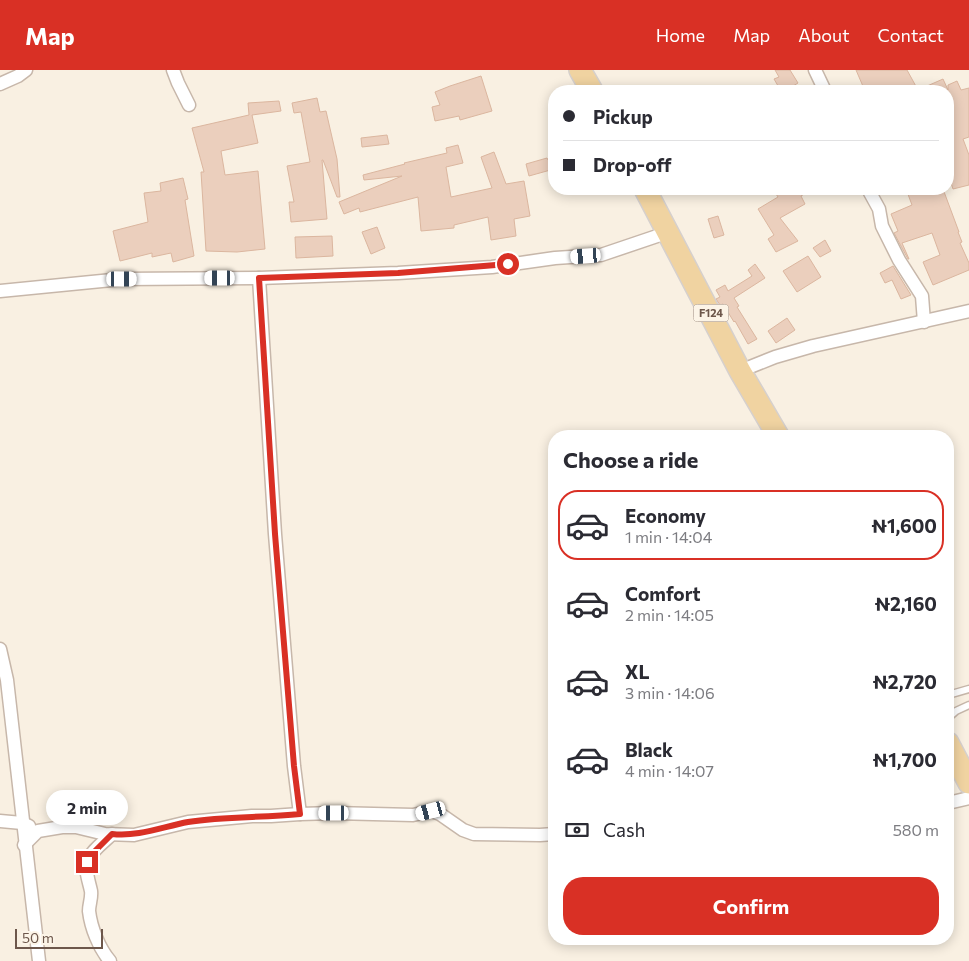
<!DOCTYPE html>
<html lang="en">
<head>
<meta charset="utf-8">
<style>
  :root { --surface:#fff; --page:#f2f2f3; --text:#2b2b33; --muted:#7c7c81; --line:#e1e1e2; --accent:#d93025 }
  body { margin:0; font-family:Commissioner,sans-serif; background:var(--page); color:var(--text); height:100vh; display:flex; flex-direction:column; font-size:19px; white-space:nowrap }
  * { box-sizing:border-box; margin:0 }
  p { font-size:16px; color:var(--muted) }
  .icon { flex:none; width:28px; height:28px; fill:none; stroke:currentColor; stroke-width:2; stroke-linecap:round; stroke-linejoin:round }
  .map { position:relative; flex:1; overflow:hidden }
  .side { position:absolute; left:548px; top:360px; width:406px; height:515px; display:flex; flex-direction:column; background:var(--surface); border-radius:20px; box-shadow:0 2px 12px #0003 }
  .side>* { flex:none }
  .top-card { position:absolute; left:548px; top:15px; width:406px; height:110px; border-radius:20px; box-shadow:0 2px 12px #0003; display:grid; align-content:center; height:110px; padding:0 15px; background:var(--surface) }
  .scale { position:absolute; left:15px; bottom:12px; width:88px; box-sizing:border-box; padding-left:5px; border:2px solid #6d574b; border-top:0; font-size:14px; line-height:18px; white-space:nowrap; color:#6d574b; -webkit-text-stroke:4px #fcf4e7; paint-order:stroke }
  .end { position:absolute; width:22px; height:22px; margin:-11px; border:6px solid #d93025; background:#fff; box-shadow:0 0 0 2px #fff }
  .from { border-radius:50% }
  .bubble { position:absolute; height:35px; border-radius:18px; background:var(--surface); box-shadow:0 2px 12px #0003; font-size:16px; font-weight:700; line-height:35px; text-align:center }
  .car { position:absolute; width:15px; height:30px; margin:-15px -8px; border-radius:6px; box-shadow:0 0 4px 1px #0007; background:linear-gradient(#fff 24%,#345 0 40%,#fff 0 76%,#345 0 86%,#fff 0) }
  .top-card b { display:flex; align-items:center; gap:18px; height:48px; font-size:19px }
  .top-card b+b { border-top:1px solid var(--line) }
  .top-card i { width:12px; height:12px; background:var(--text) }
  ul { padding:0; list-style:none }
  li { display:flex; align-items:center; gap:15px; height:70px; margin:0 10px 8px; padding:0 5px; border:2px solid transparent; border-radius:20px }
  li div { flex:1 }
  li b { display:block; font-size:19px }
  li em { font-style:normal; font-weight:700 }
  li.selected { border-color:var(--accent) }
  li>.icon { width:45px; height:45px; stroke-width:1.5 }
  h2 { padding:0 15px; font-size:22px; line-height:60px }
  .pay { display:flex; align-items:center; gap:12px; height:55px; padding:0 15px; font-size:19px }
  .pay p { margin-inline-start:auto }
  .cta { display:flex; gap:10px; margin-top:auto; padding:10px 15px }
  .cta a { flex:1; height:58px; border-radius:20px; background:var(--accent); color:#fff; font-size:20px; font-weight:700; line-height:58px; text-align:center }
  header { display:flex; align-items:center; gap:30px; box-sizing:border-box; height:70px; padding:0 25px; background:var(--accent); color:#fff }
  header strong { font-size:24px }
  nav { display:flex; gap:28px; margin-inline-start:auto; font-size:18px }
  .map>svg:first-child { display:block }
</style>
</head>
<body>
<header>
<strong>Map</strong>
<nav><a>Home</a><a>Map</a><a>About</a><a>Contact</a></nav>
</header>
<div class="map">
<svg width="969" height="891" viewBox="0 0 969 891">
  <rect width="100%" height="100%" fill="#f9f0e2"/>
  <g fill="#ebcfbd" stroke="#dbb69f">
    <polygon points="775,0 790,0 798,13 785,21 781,21 774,9 779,7"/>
    <polygon points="856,0 907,0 918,20 943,9 948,20 948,15 957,11 961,20 969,18 969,67 963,69 969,85 969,115 953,119 948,104 948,96 953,94 948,80 948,21 865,21"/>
    <polygon points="481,6 492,41 460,50 459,46 435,51 432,37 440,35 435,22 450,16"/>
    <polygon points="317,28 320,42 326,41 337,89 340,127 337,127 323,90 322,90 327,149 291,152 289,132 294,132 287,96 310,92 301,42 294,43 292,33"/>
    <polygon points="279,31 281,41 252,45 258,73 221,81 225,105 258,101 265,179 237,182 206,181 201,102 204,102 192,58 249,45 248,33"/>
    <polygon points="387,65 389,74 362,77 361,68"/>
    <polygon points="458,75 463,93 446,97 451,127 492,118 481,87 494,82 506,114 524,111 530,146 514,149 516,166 491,170 488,147 454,155 454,158 421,161 418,127 360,142 359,138 344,144 339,132 402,106 364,110 363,105 405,94 404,93 447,83 446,78"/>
    <polygon points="547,88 548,90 554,88 554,99 529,106 526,94"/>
    <polygon points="183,108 188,129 185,130 194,186 173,192 171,183 152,187 152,183 120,191 113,161 148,152 144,123 161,121 160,113"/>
    <polygon points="787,119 812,119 801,126 805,134 780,148 798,171 776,182 768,169 774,165 758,139 778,127 776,124"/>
    <polygon points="906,119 943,119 959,162 958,162 962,172 960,173 969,193 969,200 933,215 923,192 940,185 932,163 902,173 909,189 908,189 894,163 898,161 891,144 912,135"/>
    <polygon points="718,146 724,165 714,168 708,149"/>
    <polygon points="377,157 385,178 371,184 362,162"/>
    <polygon points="332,166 333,186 296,188 295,167"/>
    <polygon points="825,170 831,181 820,187 813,178"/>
    <polygon points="808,186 821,207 797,222 783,201"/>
    <polygon points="755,194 765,208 734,228 739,236 737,237 757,269 748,274 735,251 734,252 723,234 720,235 716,229 720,227 716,220 725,215 728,221 752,206 748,200"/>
    <polygon points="893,196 911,225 901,229 892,210 885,213 880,203"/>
    <polygon points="787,248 795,260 776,273 768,261"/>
  </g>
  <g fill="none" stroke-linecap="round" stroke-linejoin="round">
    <defs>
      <g id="service">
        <polyline points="948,625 969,619"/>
        <polyline points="948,648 956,641 969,635"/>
      </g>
      <g id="minor">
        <polyline points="173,0 178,13 189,35"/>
        <polyline points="815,0 825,21"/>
        <polyline points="0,14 18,6 26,0"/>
        <polyline points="868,119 879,139 882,156 899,190 922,226 924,252"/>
        <polyline points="259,208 275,464 294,696 300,744 334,743 413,745 431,741 440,744 463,760 474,764 540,765 554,764"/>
        <polyline points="0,221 122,209 259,208 398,203 492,197 555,188 601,185 669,162"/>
        <polyline points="740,301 775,287 813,276 969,241"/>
        <polyline points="0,579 7,610 39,891"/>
        <polyline points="948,733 969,728"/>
        <polyline points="0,751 22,753 29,756"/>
        <polyline points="24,775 38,761 62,757 76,757 105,764 134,765 188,752 252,746 271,746 300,744"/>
        <path d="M 110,891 C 99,878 91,858 89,841 C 89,834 92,828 91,821 C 89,811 84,800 88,790 C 92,780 104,772 112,764"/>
      </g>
      <g id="primary">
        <polyline points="580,0 592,21"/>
        <polyline points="645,119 740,301 778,366"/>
        <polyline points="948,673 969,713"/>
      </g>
    </defs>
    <use href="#service" stroke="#c7b7aa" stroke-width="9"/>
    <use href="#minor" stroke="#c7b7aa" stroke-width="15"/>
    <use href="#primary" stroke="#d6d0cd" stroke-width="24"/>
    <use href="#service" stroke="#fff" stroke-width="6"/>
    <use href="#minor" stroke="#fff" stroke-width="12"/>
    <use href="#primary" stroke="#f0d3a1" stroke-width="21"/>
  </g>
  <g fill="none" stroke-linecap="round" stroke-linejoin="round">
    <path stroke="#d93025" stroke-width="6" d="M 87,792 L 90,786 L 112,764 C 138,767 162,757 188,752 C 225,746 263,748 300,744 L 294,696 L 275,464 L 259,208 L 398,203 L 508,194"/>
  </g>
  <g text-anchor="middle" stroke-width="4" stroke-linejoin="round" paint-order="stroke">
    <rect fill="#fcf4e7" stroke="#98867a" stroke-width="1" x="693.5" y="234.5" width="35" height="17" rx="4"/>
    <g font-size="11" font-weight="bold" fill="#6d574b">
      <text x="711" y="247">F124</text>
    </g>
  </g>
</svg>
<div class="scale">50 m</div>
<i class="end from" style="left:508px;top:194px"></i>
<i class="end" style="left:87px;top:792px"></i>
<div class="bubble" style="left:46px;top:720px;width:82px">2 min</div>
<i class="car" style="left:586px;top:186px;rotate:266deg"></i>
<i class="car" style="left:220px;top:208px;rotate:270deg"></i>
<i class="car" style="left:122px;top:209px;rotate:90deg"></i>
<i class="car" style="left:431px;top:741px;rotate:255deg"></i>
<i class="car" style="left:334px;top:743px;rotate:270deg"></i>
<div class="top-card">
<b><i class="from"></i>Pickup</b>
<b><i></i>Drop-off</b>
</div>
<section class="side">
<h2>Choose a ride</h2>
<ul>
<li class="selected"><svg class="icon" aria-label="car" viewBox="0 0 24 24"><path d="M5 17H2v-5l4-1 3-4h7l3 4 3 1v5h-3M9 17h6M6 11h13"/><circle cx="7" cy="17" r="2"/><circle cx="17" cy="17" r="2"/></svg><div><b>Economy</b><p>1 min · 14:04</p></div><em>₦1,600</em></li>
<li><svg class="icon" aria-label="car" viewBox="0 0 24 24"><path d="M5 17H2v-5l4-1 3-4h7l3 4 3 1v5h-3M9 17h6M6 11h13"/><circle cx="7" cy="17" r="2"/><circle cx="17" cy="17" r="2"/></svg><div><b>Comfort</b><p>2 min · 14:05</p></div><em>₦2,160</em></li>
<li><svg class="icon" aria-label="car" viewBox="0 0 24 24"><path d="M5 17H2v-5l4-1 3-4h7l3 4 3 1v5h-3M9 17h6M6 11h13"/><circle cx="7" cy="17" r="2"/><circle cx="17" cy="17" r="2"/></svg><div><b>XL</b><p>3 min · 14:06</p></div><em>₦2,720</em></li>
<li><svg class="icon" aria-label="car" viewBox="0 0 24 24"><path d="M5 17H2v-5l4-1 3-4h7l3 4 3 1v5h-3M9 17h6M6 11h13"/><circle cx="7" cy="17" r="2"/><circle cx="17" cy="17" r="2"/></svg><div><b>Black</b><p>4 min · 14:07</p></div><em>₦1,700</em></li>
</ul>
<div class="pay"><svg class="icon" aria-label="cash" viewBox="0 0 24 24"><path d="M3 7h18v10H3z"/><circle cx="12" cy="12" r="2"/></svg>Cash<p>580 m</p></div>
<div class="cta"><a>Confirm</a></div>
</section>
</div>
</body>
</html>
